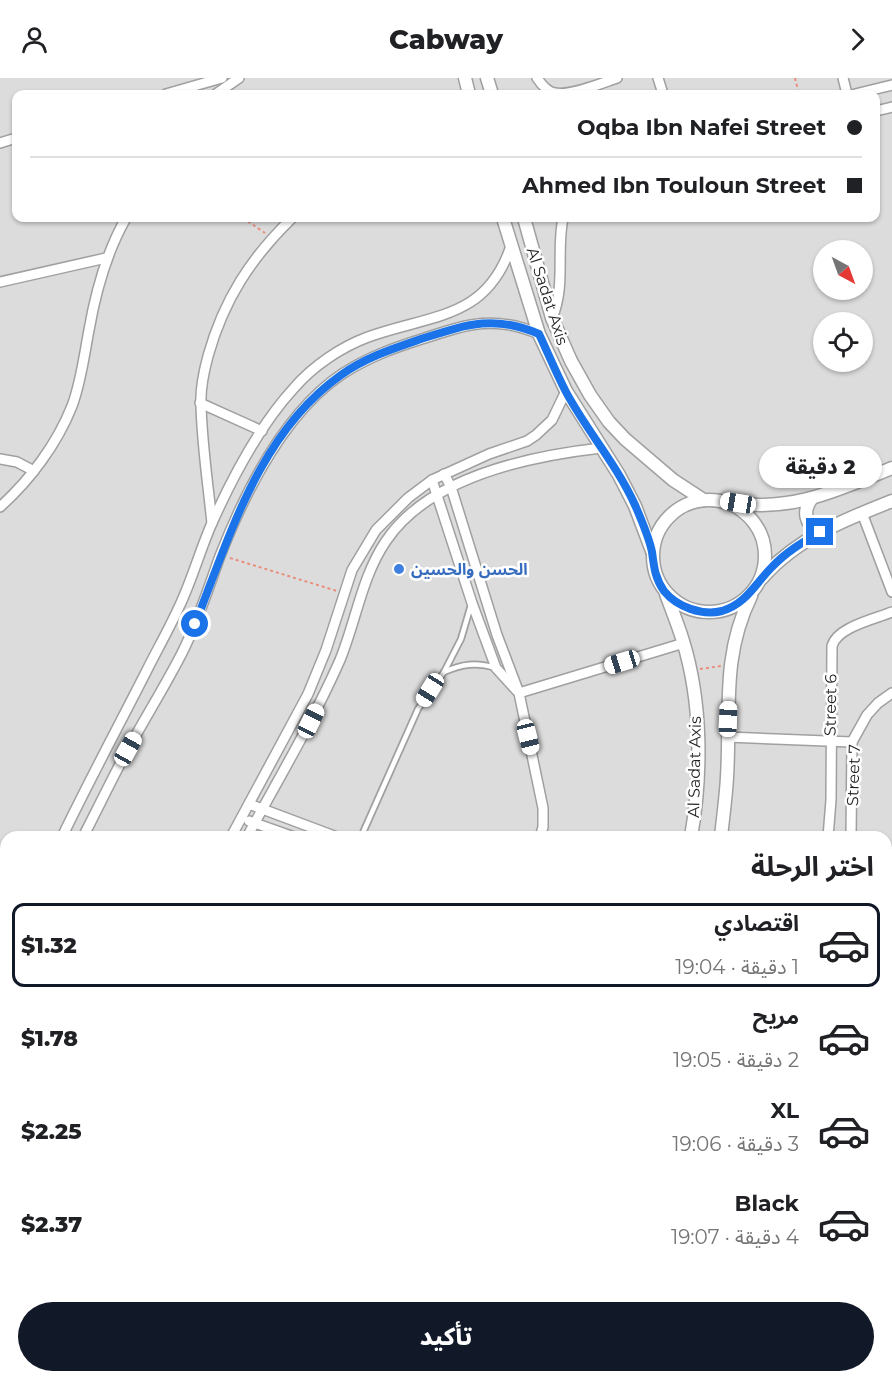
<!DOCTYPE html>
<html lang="ar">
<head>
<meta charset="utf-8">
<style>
  :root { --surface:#fff; --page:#f6f6f6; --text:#202124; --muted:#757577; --line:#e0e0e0; --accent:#111827 }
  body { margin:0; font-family:Montserrat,"Noto Sans Arabic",sans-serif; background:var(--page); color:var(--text); direction:rtl; height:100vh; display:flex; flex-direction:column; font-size:22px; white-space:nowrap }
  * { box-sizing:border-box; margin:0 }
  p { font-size:20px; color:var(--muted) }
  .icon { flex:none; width:33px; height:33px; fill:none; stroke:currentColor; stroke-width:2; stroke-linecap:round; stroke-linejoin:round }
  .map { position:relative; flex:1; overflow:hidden; direction:ltr }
  .sheet { position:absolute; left:0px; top:753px; width:892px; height:552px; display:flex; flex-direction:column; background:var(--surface); border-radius:18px 18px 0 0; box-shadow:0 2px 4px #0004; direction:rtl }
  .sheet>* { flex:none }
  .top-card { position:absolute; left:12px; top:12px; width:868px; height:132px; border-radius:12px; box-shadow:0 2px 4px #0004; direction:rtl; display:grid; align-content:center; height:132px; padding:0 18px; background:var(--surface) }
  .needle { width:39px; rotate:139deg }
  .fabs { position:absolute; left:813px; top:162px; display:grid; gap:12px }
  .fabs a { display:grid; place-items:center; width:60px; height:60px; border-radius:50%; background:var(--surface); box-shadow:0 2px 4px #0004; font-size:30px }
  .end { position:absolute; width:27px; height:27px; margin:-14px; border:8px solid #1a73e8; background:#fff; box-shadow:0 0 0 3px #fff }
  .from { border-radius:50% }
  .bubble { position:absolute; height:42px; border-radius:21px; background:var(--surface); box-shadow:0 2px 4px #0004; font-size:20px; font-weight:800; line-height:42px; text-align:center; direction:rtl }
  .car { position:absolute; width:18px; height:36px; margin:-18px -9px; border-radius:8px; box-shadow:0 0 4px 2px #0007; background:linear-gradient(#fff 24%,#345 0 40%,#fff 0 76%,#345 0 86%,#fff 0) }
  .top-card b { display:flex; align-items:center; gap:21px; height:57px; font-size:22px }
  .top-card b+b { border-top:2px solid var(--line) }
  .top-card i { width:15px; height:15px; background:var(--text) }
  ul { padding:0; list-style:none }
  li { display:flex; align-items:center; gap:18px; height:84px; margin:0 12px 9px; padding:0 6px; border:3px solid transparent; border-radius:12px }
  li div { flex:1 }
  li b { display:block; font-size:22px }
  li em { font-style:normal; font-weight:800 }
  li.active { border-color:var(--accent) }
  li>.icon { width:54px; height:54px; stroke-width:1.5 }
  h2 { padding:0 18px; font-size:27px; line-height:72px }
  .primary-button { display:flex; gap:12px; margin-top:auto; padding:12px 18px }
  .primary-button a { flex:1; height:69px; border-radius:36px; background:var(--accent); color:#fff; font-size:24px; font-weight:800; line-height:69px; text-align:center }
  header { display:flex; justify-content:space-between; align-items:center; height:78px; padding:0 18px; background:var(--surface); font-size:27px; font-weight:800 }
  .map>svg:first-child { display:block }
</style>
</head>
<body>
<header><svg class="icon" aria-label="forward" viewBox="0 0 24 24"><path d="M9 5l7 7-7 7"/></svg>Cabway<svg class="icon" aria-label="person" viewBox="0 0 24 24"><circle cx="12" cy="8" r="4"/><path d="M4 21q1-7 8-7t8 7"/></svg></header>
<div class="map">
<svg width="892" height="1305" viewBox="0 0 892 1305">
  <rect width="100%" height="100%" fill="#eeece6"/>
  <path fill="#dddcdc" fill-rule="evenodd" d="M 0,0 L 892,0 L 892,1305 L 501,1305 L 503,1299 L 886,1299 L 886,759 L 6,759 L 6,1299 L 500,1299 L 498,1305 L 0,1305 ZM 16,16 L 876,16 L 876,140 L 16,140 ZM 824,172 L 862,172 L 862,212 L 824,212 ZM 824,244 L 862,244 L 862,284 L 824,284 Z"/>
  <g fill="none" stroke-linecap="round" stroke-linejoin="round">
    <defs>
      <g id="service">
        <path d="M 444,594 C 462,586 476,584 496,590"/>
        <polyline points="361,759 418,631 444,594 461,561 471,527"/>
        <polyline points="886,916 892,916"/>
      </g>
      <g id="minor">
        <path d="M 537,0 C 541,6 547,14 555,15 C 571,18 602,5 617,0"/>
        <polyline points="658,0 663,16"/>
        <polyline points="843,0 847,16"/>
        <polyline points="166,16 222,0"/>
        <polyline points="216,16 239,0"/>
        <polyline points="855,16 892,7"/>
        <polyline points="876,33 892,29"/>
        <polyline points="0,65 16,60"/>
        <polyline points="0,204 106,180"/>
        <path d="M 552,240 C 566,208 556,173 563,140"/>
        <polyline points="200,325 262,353"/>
        <polyline points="0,381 17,384 34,393"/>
        <polyline points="444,396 451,409 497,557 519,615 543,730 543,749 540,759"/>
        <polyline points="432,402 472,525 496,590 517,613"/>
        <path d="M 0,429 C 30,402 57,366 72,328 C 81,304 84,278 89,252 C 96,212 106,175 126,140"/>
        <polyline points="862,435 892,514"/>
        <path d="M 212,445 C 208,406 202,367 201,327 C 200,311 204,293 208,278 C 224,221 251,180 292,140"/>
        <polyline points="519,615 684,565"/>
        <polyline points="727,659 852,664"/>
        <polyline points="249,726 337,759"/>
        <polyline points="249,743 294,759"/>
        <path d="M 62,759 C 89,703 118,649 146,594 C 157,572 169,551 179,529 C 192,502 200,472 212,445 C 233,398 259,348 294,310 C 313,288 341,269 368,259 C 432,236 486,242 511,168"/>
        <path d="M 83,759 C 95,736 106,713 118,690 C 138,651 162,614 182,575 C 198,543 208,511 220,478 C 245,414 284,335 342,296 C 368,279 396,269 425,260 C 468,246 495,237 539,256"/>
        <polyline points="231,759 308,616 326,572 352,492 376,452 408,420 432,402 489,376 527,363 536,357 552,342 566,313"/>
        <path d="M 247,759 C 279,700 313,643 340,582 C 356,543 362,498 386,463 C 429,399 530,378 601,370"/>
        <path d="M 828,759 L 831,722 L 832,568 C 837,549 875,541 892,534"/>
        <polyline points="851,759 852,664 867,637 878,625 892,615"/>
        <polyline points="886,805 892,805"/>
        <polyline points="0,907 6,890"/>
        <polyline points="886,976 892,976"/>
        <polyline points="0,977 6,955"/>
        <polyline points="886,1145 892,1146"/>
        <polyline points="886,1219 892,1221"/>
        <polyline points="886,1291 892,1292"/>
        <polyline points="78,1299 79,1305"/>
        <polyline points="95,1299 96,1305"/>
        <polyline points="261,1299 278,1305"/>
        <polyline points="314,1299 322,1302"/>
        <polyline points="548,1299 563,1305"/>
        <polyline points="830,1299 854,1305"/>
        <polyline points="338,1305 340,1299"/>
      </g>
      <g id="tertiary">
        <polyline points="465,0 469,16"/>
        <polyline points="487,0 492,16"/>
        <polyline points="503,140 539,256 566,313 619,397 635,428 652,473"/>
        <polyline points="524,140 552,240 571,283 590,317 609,344 625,361 673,402 702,421"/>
        <path d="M 812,420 C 802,433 805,447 820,454"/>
        <circle cx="709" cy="478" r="56"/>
        <path d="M 735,425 C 793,434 840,411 892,390"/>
        <path d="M 762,500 C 797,460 844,442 892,423"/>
        <path d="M 666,516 C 672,532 678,547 683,563 C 702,625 702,696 691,759"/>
        <path d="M 721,759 C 723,739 726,719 727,699 C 731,634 721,579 751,518"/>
        <polyline points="487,1305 490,1299"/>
        <polyline points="512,1305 515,1299"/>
      </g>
    </defs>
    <use href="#service" stroke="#a0a0a0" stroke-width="8"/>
    <use href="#minor" stroke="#a0a0a0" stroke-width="12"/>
    <use href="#tertiary" stroke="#a0a0a0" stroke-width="15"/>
    <g stroke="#e98e7c" stroke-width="2" stroke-dasharray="3 3" stroke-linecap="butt">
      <polyline points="795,0 799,16"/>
      <polyline points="243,140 265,155"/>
      <polyline points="230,480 337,513"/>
      <polyline points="700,591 721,588"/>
      <polyline points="0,1261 6,1262"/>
    </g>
    <use href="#service" stroke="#fff" stroke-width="4.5"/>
    <use href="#minor" stroke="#fff" stroke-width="9"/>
    <use href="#tertiary" stroke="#fff" stroke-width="12"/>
  </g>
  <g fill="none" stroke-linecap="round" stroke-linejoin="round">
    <path stroke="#1a73e8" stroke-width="8" d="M 195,546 C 230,458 259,355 341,297 C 366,279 395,270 424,260 C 468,246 495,237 539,256 C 548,275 556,295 566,314 C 587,353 617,387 635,427 C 641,441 649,459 652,474 C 654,489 655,500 664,513 C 677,529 702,538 722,533 C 746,526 755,506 772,489 C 786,474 803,464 820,454"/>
  </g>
  <circle fill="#3f7fe0" stroke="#fff" stroke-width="2" cx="399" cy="491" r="6"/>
  <g text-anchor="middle" stroke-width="5" stroke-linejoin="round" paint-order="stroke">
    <g font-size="16" fill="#1f1f1f" stroke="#fff">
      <text transform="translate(548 218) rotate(72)" y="6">Al Sadat Axis</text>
      <text transform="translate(830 627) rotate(-89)" y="6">Street 6</text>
      <text transform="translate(694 689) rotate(-89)" y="6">Al Sadat Axis</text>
      <text transform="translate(853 697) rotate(-88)" y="6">Street 7</text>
    </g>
    <g font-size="16" font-weight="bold" fill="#366cbe" stroke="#fff" text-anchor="start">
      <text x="411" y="497">الحسن والحسين</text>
    </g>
  </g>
</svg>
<div class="fabs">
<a><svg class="needle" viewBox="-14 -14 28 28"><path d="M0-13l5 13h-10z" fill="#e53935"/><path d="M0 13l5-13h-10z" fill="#757577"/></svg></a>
<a><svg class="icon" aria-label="locate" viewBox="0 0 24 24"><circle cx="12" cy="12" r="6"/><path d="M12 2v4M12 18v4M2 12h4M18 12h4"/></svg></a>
</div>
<i class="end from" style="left:195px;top:546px"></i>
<i class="end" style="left:820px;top:454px"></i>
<div class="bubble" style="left:759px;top:368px;width:123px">2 دقيقة</div>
<i class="car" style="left:738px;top:425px;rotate:279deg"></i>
<i class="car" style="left:622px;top:584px;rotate:253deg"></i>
<i class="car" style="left:430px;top:612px;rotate:212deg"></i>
<i class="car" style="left:728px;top:641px;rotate:2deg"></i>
<i class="car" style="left:311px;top:643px;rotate:26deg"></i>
<i class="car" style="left:528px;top:659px;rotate:166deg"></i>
<i class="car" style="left:128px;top:671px;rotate:29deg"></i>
<div class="top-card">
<b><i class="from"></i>Oqba Ibn Nafei Street</b>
<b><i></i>Ahmed Ibn Touloun Street</b>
</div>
<section class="sheet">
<h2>اختر الرحلة</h2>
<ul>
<li class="active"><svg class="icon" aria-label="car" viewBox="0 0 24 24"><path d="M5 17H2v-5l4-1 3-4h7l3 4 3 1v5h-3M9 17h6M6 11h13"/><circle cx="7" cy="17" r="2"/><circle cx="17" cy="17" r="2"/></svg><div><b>اقتصادي</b><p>1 دقيقة · 19:04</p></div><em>$1.32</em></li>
<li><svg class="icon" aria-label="car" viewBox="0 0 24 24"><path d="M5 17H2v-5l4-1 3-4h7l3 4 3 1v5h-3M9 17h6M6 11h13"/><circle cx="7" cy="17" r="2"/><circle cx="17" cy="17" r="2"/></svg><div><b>مريح</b><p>2 دقيقة · 19:05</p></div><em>$1.78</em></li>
<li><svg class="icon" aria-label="car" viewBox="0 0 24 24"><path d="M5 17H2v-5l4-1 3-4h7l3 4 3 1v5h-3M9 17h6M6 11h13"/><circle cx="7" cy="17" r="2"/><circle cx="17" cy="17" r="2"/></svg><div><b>XL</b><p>3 دقيقة · 19:06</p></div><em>$2.25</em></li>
<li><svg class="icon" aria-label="car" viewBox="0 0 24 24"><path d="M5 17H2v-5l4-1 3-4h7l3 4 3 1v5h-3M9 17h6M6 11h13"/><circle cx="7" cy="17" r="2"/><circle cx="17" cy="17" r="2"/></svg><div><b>Black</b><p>4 دقيقة · 19:07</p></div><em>$2.37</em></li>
</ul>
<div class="primary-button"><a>تأكيد</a></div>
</section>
</div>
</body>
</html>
